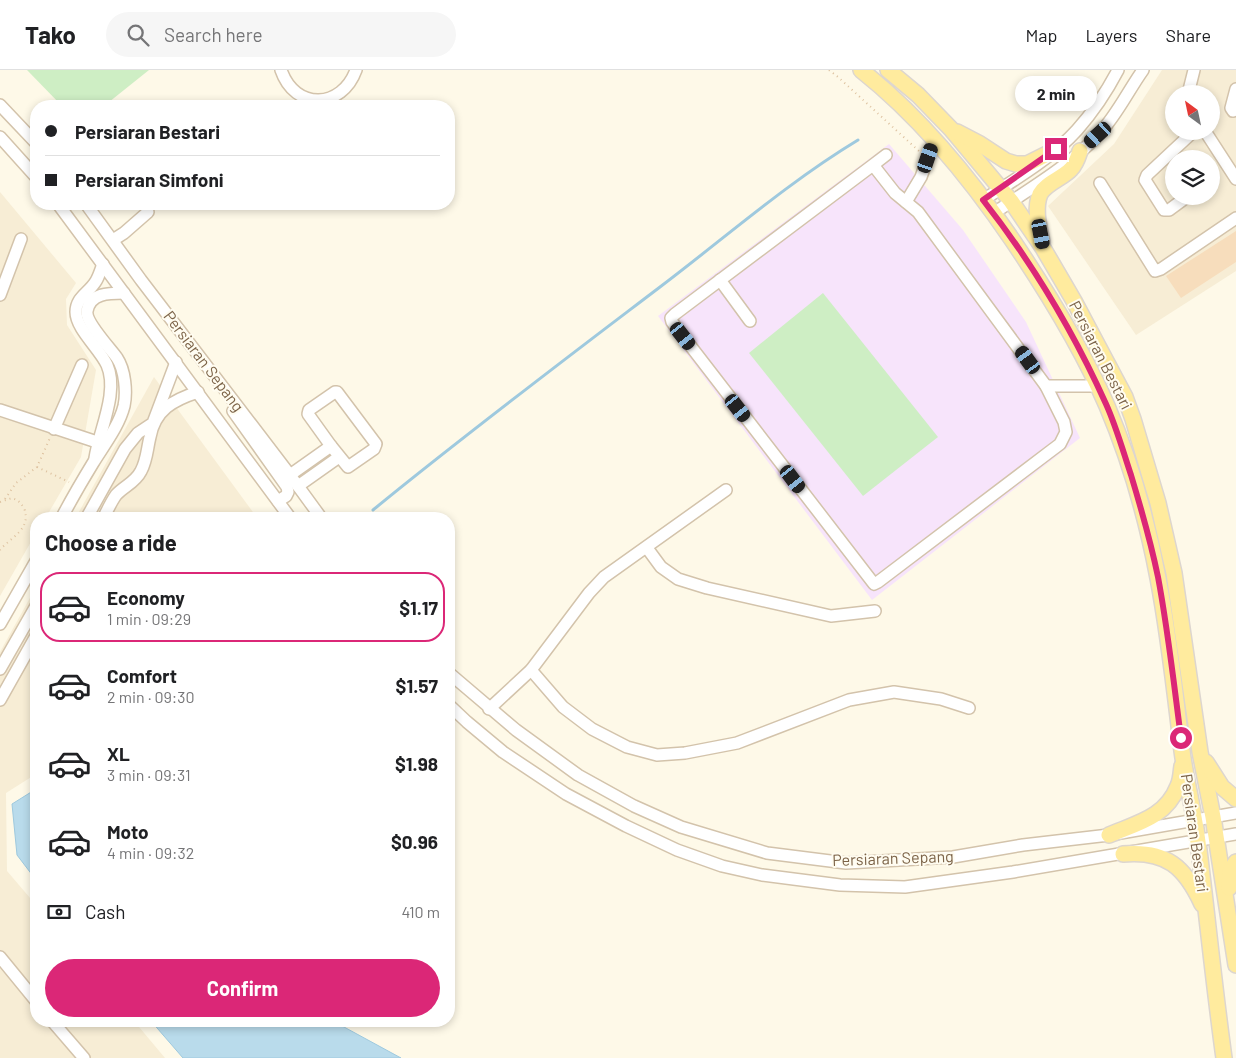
<!DOCTYPE html>
<html lang="en">
<head>
<meta charset="utf-8">
<style>
  :root { --surface:#fff; --page:#f6f6f6; --text:#202124; --muted:#757577; --line:#e0e0e0; --accent:#db2777 }
  body { margin:0; font-family:Barlow,sans-serif; background:var(--page); color:var(--text); height:100vh; display:flex; flex-direction:column; font-size:19px; white-space:nowrap }
  * { box-sizing:border-box; margin:0 }
  p { font-size:16px; color:var(--muted) }
  .icon { flex:none; width:28px; height:28px; fill:none; stroke:currentColor; stroke-width:2; stroke-linecap:round; stroke-linejoin:round }
  .map { position:relative; flex:1; overflow:hidden }
  .side { position:absolute; left:30px; top:442px; width:425px; height:515px; display:flex; flex-direction:column; background:var(--surface); border-radius:20px; box-shadow:0 2px 8px #0003 }
  .side>* { flex:none }
  .top-card { position:absolute; left:30px; top:30px; width:425px; height:110px; border-radius:20px; box-shadow:0 2px 8px #0003; display:grid; align-content:center; height:110px; padding:0 15px; background:var(--surface) }
  .needle { width:32px; rotate:327deg }
  .controls { position:absolute; left:1165px; top:15px; display:grid; gap:10px }
  .controls a { display:grid; place-items:center; width:55px; height:55px; border-radius:50%; background:var(--surface); box-shadow:0 2px 8px #0003; font-size:25px }
  .end { position:absolute; width:22px; height:22px; margin:-11px; border:6px solid #db2777; background:#fff; box-shadow:0 0 0 2px #fff }
  .from { border-radius:50% }
  .bubble { position:absolute; height:35px; border-radius:18px; background:var(--surface); box-shadow:0 2px 8px #0003; font-size:16px; font-weight:700; line-height:35px; text-align:center }
  .car { position:absolute; width:15px; height:30px; margin:-15px -8px; border-radius:6px; box-shadow:0 0 4px 1px #0007; background:linear-gradient(#222 24%,#8ab4d8 0 40%,#222 0 76%,#8ab4d8 0 86%,#222 0) }
  .top-card b { display:flex; align-items:center; gap:18px; height:48px; font-size:19px }
  .top-card b+b { border-top:1px solid var(--line) }
  .top-card i { width:12px; height:12px; background:var(--text) }
  ul { padding:0; list-style:none }
  li { display:flex; align-items:center; gap:15px; height:70px; margin:0 10px 8px; padding:0 5px; border:2px solid transparent; border-radius:20px }
  li div { flex:1 }
  li b { display:block; font-size:19px }
  li em { font-style:normal; font-weight:700 }
  li.current { border-color:var(--accent) }
  li>.icon { width:45px; height:45px; stroke-width:1.5 }
  h2 { padding:0 15px; font-size:22px; line-height:60px }
  .pay { display:flex; align-items:center; gap:12px; height:55px; padding:0 15px; font-size:19px }
  .pay p { margin-inline-start:auto }
  .action { display:flex; gap:10px; margin-top:auto; padding:10px 15px }
  .action a { flex:1; height:58px; border-radius:30px; background:var(--accent); color:#fff; font-size:20px; font-weight:700; line-height:58px; text-align:center }
  header { display:flex; align-items:center; gap:30px; box-sizing:border-box; height:70px; padding:0 25px; background:var(--surface); border-bottom:1px solid var(--line) }
  header strong { font-size:24px }
  nav { display:flex; gap:28px; margin-inline-start:auto; font-size:18px }
  .search { width:350px; height:45px; background:var(--page); display:flex; align-items:center; gap:12px; box-sizing:border-box; padding:0 18px; border-radius:28px; color:var(--muted); font-size:19px }
  .map>svg:first-child { display:block }
</style>
</head>
<body>
<header>
<strong>Tako</strong>
<div class="search"><svg class="icon" aria-label="search" viewBox="0 0 24 24"><circle cx="10" cy="10" r="6"/><path d="M15 15l6 6"/></svg>Search here</div>
<nav><a>Map</a><a>Layers</a><a>Share</a></nav>
</header>
<div class="map">
<svg width="1236" height="988" viewBox="0 0 1236 988">
  <rect width="100%" height="100%" fill="#fef9e8"/>
  <g fill="#f7edd5" fill-rule="evenodd">
    <path d="M 1162,0 L 1236,0 L 1236,201 L 1136,265 L 1048,136 L 1114,74 ZM 1174,24 L 1211,24 L 1211,61 L 1174,61 ZM 1174,89 L 1211,89 L 1211,126 L 1174,126 Z"/>
    <polygon points="0,122 76,213 66,229 67,255 96,300 81,387 45,449 36,449 36,463 0,526"/>
    <polygon points="154,307 258,449 75,449"/>
    <polygon points="36,517 36,704 6,723 7,801 36,835 36,951 134,951 165,988 0,988 0,582"/>
  </g>
  <polygon fill="#f7e4fb" points="889,74 963,160 1026,252 1080,368 872,530 658,246"/>
  <g fill="#ceeec4">
    <polygon points="27,0 149,0 104,36 62,36"/>
    <polygon points="823,223 938,367 863,426 749,283"/>
  </g>
  <g fill="#b9dbeb" stroke="#9ec9de">
    <polygon points="36,719 36,810 17,785 12,734"/>
    <polygon points="151,951 333,951 401,988 183,988"/>
  </g>
  <g fill="none" stroke-linecap="round" stroke-linejoin="round">
    <path stroke="#9ec9de" stroke-width="3" d="M 373,440 C 467,363 564,290 660,217 C 726,167 787,113 858,70"/>
  </g>
  <polygon fill="#f7ddbc" points="1236,161 1236,192 1181,228 1166,206"/>
  <g fill="none" stroke-linecap="round" stroke-linejoin="round">
    <defs>
      <g id="minor">
        <path d="M 281,0 C 295,41 342,39 356,0"/>
        <polyline points="1236,19 1231,38 1233,41 1236,40"/>
        <polyline points="1188,24 1194,0"/>
        <polyline points="0,35 36,73"/>
        <polyline points="1205,61 1236,109"/>
        <polyline points="0,67 36,107"/>
        <polyline points="873,95 895,123 918,142 1046,316 1064,352 1066,362 1060,374 1052,380 878,512 874,514 672,252 671,248 675,244 873,95 886,85"/>
        <polyline points="1100,113 1155,201 1161,199 1236,148"/>
        <polyline points="1188,126 1169,140 1164,140 1145,110 1147,105 1194,61"/>
        <path d="M 983,130 C 1014,110 1052,88 1077,60 C 1093,42 1107,21 1118,0"/>
        <polyline points="906,132 921,107 934,71"/>
        <polyline points="58,134 291,449"/>
        <polyline points="86,134 141,210 287,401 322,449"/>
        <path d="M 994,143 C 1028,120 1071,95 1099,64 C 1117,45 1128,21 1143,0"/>
        <polyline points="113,170 124,163 148,142"/>
        <polyline points="720,210 750,251"/>
        <polyline points="0,225 21,169"/>
        <polyline points="1046,316 1097,316"/>
        <polygon points="335,322 337,322 376,374 374,379 348,397 331,376 308,344 309,340"/>
        <polyline points="0,340 103,374"/>
        <polyline points="233,341 287,417 288,422 286,426 278,431"/>
        <polyline points="54,359 82,295"/>
        <path d="M 95,388 C 99,361 119,322 107,295 C 100,279 76,259 76,242 C 76,227 89,223 96,211 C 99,206 101,199 103,194"/>
        <polyline points="290,405 331,376"/>
        <polyline points="298,416 339,387"/>
        <path d="M 61,449 C 71,430 82,411 93,393 C 104,375 119,356 124,336 C 127,322 125,300 117,288 C 110,278 85,252 87,241 C 90,223 109,223 124,223"/>
        <polyline points="86,449 125,379 138,363 153,353 176,292"/>
        <path d="M 103,449 C 107,441 111,432 116,425 C 124,416 135,413 141,401 C 147,390 147,379 150,367 C 155,340 173,330 198,322"/>
        <polyline points="647,478 661,497 678,509 707,518 831,546 875,541"/>
        <polyline points="0,554 36,491"/>
        <polyline points="0,599 36,536"/>
        <polyline points="531,600 563,637 592,659 627,677 657,685 685,683 737,673 849,630 894,622 941,629 969,638"/>
        <polyline points="449,603 516,660 578,705 634,736 681,757 767,783 846,793 953,787 1023,775 1109,765 1236,743"/>
        <polyline points="0,630 36,566"/>
        <polyline points="449,635 467,652 503,682 566,724 626,756 677,780 722,796 762,805 840,815 905,817 1013,802 1236,764"/>
        <polyline points="489,639 531,600 589,523 604,507 726,420"/>
        <polyline points="0,887 36,931"/>
        <polyline points="52,951 84,988"/>
      </g>
      <g id="major">
        <path d="M 861,0 C 919,46 971,109 1013,171 C 1048,223 1082,278 1107,336 C 1130,390 1147,450 1158,508 C 1169,565 1175,623 1182,681 C 1186,711 1194,741 1198,772 C 1207,844 1214,916 1224,988"/>
        <polyline points="888,0 918,25 951,59 1011,131 1043,178 1074,231 1125,327 1133,349 1158,433 1174,503 1200,682 1213,747 1236,895"/>
        <polyline points="957,62 980,74 1006,91 1016,94 1027,94 1053,81"/>
        <path d="M 1042,172 C 1039,157 1034,139 1040,124 C 1046,113 1063,108 1071,99 C 1076,94 1078,87 1080,81"/>
        <polyline points="1206,692 1222,717 1236,729"/>
        <path d="M 1109,765 C 1138,753 1166,747 1178,716 C 1181,710 1181,702 1182,696"/>
        <path d="M 1123,784 C 1166,780 1185,797 1202,834"/>
        <polyline points="1229,818 1230,801 1236,792"/>
      </g>
    </defs>
    <use href="#minor" stroke="#d3c3ab" stroke-width="14"/>
    <use href="#major" stroke="#ddd6cf" stroke-width="18"/>
    <g stroke="#ddc19f" stroke-width="2" stroke-dasharray="1 4" stroke-linecap="butt">
      <polyline points="829,0 838,7 920,82"/>
      <polyline points="37,397 69,412"/>
      <polyline points="5,429 16,413 37,397 50,368"/>
      <path d="M 0,432 L 12,428 C 18,430 21,433 24,438 C 32,459 11,467 0,480"/>
    </g>
    <use href="#minor" stroke="#fff" stroke-width="11"/>
    <use href="#major" stroke="#ffeb9e" stroke-width="15"/>
  </g>
  <g fill="none" stroke-linecap="round" stroke-linejoin="round">
    <path stroke="#db2777" stroke-width="6" d="M 1056,79 L 983,130 C 1031,191 1074,263 1106,334 C 1116,356 1123,381 1131,405 C 1141,438 1151,473 1158,507 C 1168,560 1174,615 1181,668"/>
  </g>
  <g text-anchor="middle" stroke-width="4" stroke-linejoin="round" paint-order="stroke">
    <g font-size="16" fill="#7c6348" stroke="#fffcf0">
      <text transform="translate(1101 285) rotate(63)" y="6">Persiaran Bestari</text>
      <text transform="translate(204 291) rotate(53)" y="6">Persiaran Sepang</text>
      <text transform="translate(1195 763) rotate(82)" y="6">Persiaran Bestari</text>
      <text transform="translate(893 788) rotate(-2)" y="6">Persiaran Sepang</text>
    </g>
  </g>
</svg>
<div class="controls">
<a><svg class="needle" viewBox="-14 -14 28 28"><path d="M0-13l5 13h-10z" fill="#e53935"/><path d="M0 13l5-13h-10z" fill="#757577"/></svg></a>
<a><svg class="icon" aria-label="layers" viewBox="0 0 24 24"><path d="M12 4l9 5-9 5-9-5zM3 14l9 5 9-5"/></svg></a>
</div>
<i class="end from" style="left:1181px;top:668px"></i>
<i class="end" style="left:1056px;top:79px"></i>
<div class="bubble" style="left:1015px;top:6px;width:82px">2 min</div>
<i class="car" style="left:1098px;top:65px;rotate:228deg"></i>
<i class="car" style="left:928px;top:88px;rotate:19deg"></i>
<i class="car" style="left:1041px;top:164px;rotate:169deg"></i>
<i class="car" style="left:683px;top:266px;rotate:142deg"></i>
<i class="car" style="left:1028px;top:290px;rotate:324deg"></i>
<i class="car" style="left:738px;top:338px;rotate:142deg"></i>
<i class="car" style="left:793px;top:409px;rotate:143deg"></i>
<div class="top-card">
<b><i class="from"></i>Persiaran Bestari</b>
<b><i></i>Persiaran Simfoni</b>
</div>
<section class="side">
<h2>Choose a ride</h2>
<ul>
<li class="current"><svg class="icon" aria-label="car" viewBox="0 0 24 24"><path d="M5 17H2v-5l4-1 3-4h7l3 4 3 1v5h-3M9 17h6M6 11h13"/><circle cx="7" cy="17" r="2"/><circle cx="17" cy="17" r="2"/></svg><div><b>Economy</b><p>1 min · 09:29</p></div><em>$1.17</em></li>
<li><svg class="icon" aria-label="car" viewBox="0 0 24 24"><path d="M5 17H2v-5l4-1 3-4h7l3 4 3 1v5h-3M9 17h6M6 11h13"/><circle cx="7" cy="17" r="2"/><circle cx="17" cy="17" r="2"/></svg><div><b>Comfort</b><p>2 min · 09:30</p></div><em>$1.57</em></li>
<li><svg class="icon" aria-label="car" viewBox="0 0 24 24"><path d="M5 17H2v-5l4-1 3-4h7l3 4 3 1v5h-3M9 17h6M6 11h13"/><circle cx="7" cy="17" r="2"/><circle cx="17" cy="17" r="2"/></svg><div><b>XL</b><p>3 min · 09:31</p></div><em>$1.98</em></li>
<li><svg class="icon" aria-label="car" viewBox="0 0 24 24"><path d="M5 17H2v-5l4-1 3-4h7l3 4 3 1v5h-3M9 17h6M6 11h13"/><circle cx="7" cy="17" r="2"/><circle cx="17" cy="17" r="2"/></svg><div><b>Moto</b><p>4 min · 09:32</p></div><em>$0.96</em></li>
</ul>
<div class="pay"><svg class="icon" aria-label="cash" viewBox="0 0 24 24"><path d="M3 7h18v10H3z"/><circle cx="12" cy="12" r="2"/></svg>Cash<p>410 m</p></div>
<div class="action"><a>Confirm</a></div>
</section>
</div>
</body>
</html>
